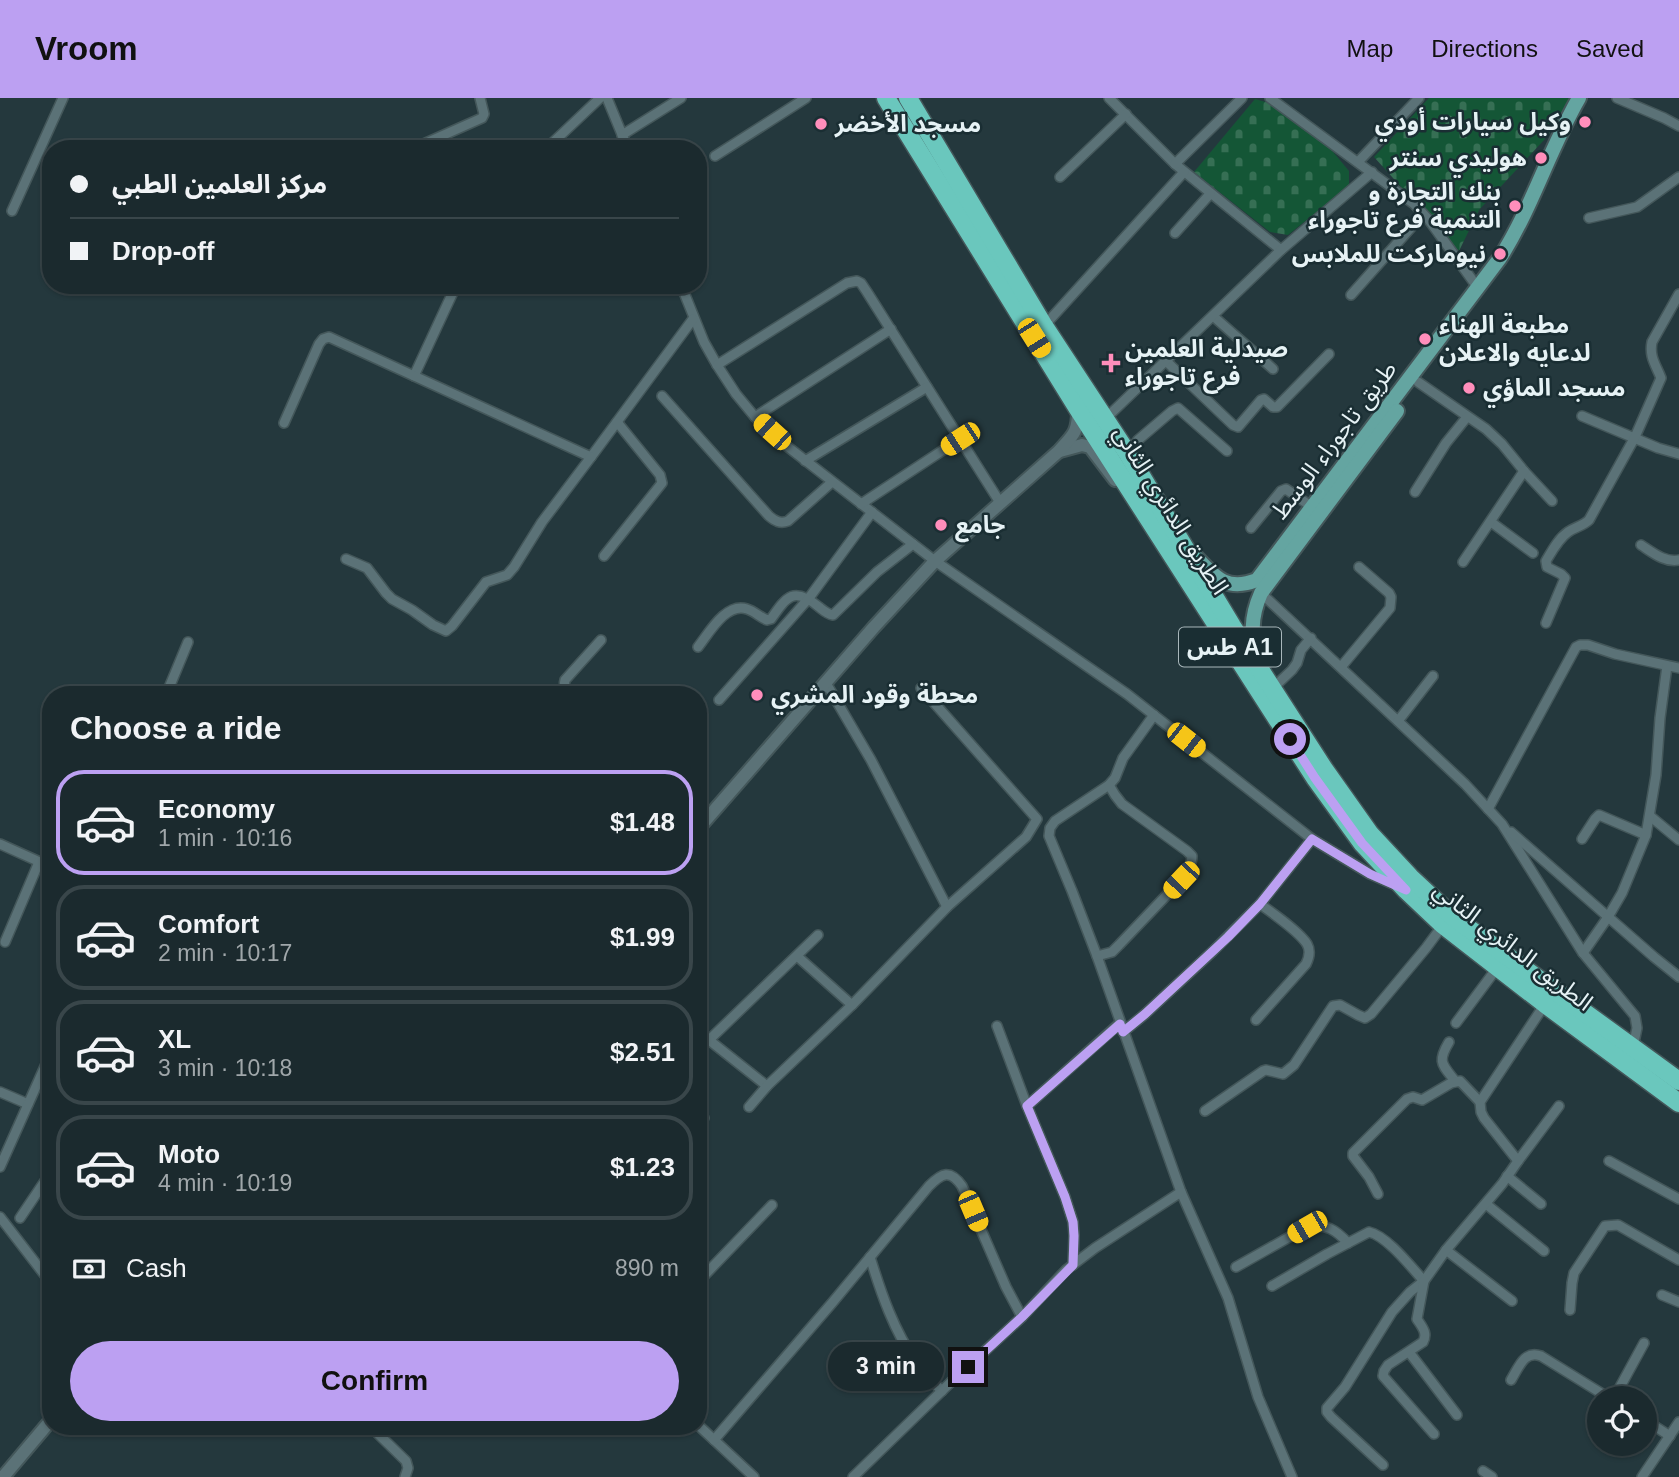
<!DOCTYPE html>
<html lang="en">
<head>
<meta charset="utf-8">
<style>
  :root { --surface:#1b2a2e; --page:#28363a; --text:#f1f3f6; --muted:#a0a7aa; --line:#39464a; --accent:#bca0f2 }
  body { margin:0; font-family:Arial,"Noto Sans Arabic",sans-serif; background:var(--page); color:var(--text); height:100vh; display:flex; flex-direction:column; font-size:26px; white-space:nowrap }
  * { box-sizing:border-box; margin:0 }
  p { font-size:23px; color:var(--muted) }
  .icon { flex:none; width:38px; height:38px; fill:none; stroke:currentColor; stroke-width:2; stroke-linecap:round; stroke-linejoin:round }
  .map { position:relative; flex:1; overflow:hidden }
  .details { position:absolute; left:42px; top:588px; width:665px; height:749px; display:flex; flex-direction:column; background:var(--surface); border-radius:28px; box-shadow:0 2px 5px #0004,0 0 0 2px var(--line) }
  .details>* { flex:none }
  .guide { position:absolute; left:42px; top:42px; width:665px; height:154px; border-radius:28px; box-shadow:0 2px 5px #0004,0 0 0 2px var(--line); display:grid; align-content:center; height:154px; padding:0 28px; background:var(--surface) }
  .buttons { position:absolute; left:1587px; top:1288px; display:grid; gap:14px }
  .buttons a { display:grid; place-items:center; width:70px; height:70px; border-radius:50%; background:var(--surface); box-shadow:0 2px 5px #0004,0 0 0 2px var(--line); font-size:35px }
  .end { position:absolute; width:32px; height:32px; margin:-16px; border:9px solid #bca0f2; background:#111; box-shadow:0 0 0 4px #111 }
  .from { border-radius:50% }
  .bubble { position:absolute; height:49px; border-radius:24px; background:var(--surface); box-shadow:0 2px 5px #0004,0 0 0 2px var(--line); font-size:23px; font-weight:700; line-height:49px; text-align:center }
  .car { position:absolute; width:21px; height:42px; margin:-21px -10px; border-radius:9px; box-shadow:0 0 5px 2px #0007; background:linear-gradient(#f5c518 24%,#345 0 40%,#f5c518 0 76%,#345 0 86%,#f5c518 0) }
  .guide b { display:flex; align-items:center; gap:24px; height:66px; font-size:26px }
  .guide b+b { border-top:2px solid var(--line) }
  .guide i { width:18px; height:18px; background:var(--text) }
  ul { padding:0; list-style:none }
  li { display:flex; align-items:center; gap:21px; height:105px; margin:0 14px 10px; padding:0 14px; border:4px solid var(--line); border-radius:28px }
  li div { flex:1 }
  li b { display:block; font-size:26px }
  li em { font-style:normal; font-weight:700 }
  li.selected { border-color:var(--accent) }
  li>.icon { width:63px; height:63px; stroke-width:1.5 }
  h2 { padding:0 28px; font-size:32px; line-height:84px }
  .pay { display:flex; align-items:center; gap:18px; height:77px; padding:0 28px; font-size:26px }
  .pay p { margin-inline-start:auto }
  .button { display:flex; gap:14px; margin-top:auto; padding:14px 28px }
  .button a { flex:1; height:80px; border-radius:42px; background:var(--accent); color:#111; font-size:28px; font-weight:700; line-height:80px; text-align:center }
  header { display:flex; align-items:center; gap:42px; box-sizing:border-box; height:98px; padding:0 35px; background:var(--accent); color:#111 }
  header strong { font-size:33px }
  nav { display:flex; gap:38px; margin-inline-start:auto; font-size:24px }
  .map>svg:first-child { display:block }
</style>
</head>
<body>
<header>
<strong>Vroom</strong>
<nav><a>Map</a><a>Directions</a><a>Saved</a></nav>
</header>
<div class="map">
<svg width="1679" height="1379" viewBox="0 0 1679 1379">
  <defs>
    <pattern id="cemetery-stones" width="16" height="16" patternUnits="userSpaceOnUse" patternTransform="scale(1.75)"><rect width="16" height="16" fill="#145636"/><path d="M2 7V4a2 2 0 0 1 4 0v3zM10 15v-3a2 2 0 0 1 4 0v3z" fill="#366f54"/></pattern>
  </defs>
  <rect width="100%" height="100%" fill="#24383d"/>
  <g fill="url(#cemetery-stones)">
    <polygon points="1429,0 1570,0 1557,25 1545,41 1479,112 1459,153 1374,59"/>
    <polygon points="1255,1 1269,5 1329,49 1349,73 1349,88 1288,137 1270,134 1194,74"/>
  </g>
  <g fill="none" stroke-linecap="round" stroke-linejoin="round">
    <defs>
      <g id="street">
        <polyline points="607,0 628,51"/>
        <polyline points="1109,0 1175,66 1281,152"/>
        <polyline points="1270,0 1414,106 1429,122 1478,190"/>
        <polyline points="1617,0 1664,20 1679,28"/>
        <polyline points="622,37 681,0"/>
        <polyline points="416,51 419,48 482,20 484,16 480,0"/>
        <polyline points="546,51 600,0"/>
        <polyline points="715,58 806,0"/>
        <polyline points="1358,64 1419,0"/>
        <polyline points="1175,66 1242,0"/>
        <polyline points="1060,79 1126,16"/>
        <polyline points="12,113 63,0"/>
        <polyline points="1589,120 1637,109 1679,79"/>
        <polyline points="1175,135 1210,96"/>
        <polyline points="681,187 704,244 717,267 736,296 755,319 788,349 935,463 1127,596 1312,741 1370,776 1395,787"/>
        <polyline points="1351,197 1423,116"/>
        <polyline points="1213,218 1273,271"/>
        <polyline points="1044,228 1184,74"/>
        <polyline points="1166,263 1233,327 1238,329 1261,302 1264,301 1273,309 1277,309 1329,256"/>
        <polyline points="717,267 847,185 857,183 861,185 867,194 1001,406"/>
        <polyline points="414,278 454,192"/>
        <polyline points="1418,284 1486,331 1502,346 1524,373 1552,403"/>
        <path d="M 662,298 L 769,418 C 775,423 780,426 788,423 L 832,384"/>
        <polyline points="1582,318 1658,350 1679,356"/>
        <polyline points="755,319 891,231"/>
        <polyline points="1104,322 1281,152 1372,74"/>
        <polyline points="284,325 319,246 323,241 329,239 591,359 693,221"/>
        <polyline points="1128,356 1138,342 1172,313 1178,310 1227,353"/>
        <polyline points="805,363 927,289"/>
        <polyline points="1415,394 1446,345 1467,319"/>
        <polyline points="861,406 960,341"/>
        <polyline points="1491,424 1533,455"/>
        <polyline points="1251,430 1281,393 1286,391 1312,409"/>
        <path d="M 1641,447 C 1652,454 1665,465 1679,462"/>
        <polyline points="604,458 662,385 660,377 617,324"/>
        <polyline points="346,461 367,470 386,495 392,501 412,512 433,527 446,533 452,528 486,484 507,477 514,469 542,424 591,359"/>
        <polyline points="1463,464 1524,373"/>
        <polyline points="1261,495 1465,686 1502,726 1583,855 1635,918 1637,930 1633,949"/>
        <path d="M 1546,525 L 1565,480 L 1561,476 L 1547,469 L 1546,463 C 1552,453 1558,441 1568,434 C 1575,429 1583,428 1589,422 L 1635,339 L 1661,280 C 1656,267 1649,259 1652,244 L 1679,196"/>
        <path d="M 698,549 C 709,535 726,504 747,511 C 754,513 760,519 767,522 L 771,521 C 787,498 794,488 819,509 C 824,513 827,516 833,517 L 877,474 L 913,446"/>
        <polyline points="1341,569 1390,510 1391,499 1389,495 1359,469"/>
        <polyline points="826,585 871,662 947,809"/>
        <polyline points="1273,590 1292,572 1297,565 1301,552 1311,540"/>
        <polyline points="166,597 188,544"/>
        <path d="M 572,597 C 567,593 563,589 565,582 L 601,542"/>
        <polyline points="719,602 809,500 872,414"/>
        <polyline points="1154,617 1123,660 1115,680 1109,687 1055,723 1050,730 1049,738 1072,793 1097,858 1181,1094 1228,1200 1258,1299 1292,1379"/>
        <polyline points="1398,623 1433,578"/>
        <polyline points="698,708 709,718"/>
        <polyline points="1488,711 1576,549 1580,547 1588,547 1615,556 1679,570"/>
        <polyline points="1650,718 1679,742"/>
        <polyline points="1511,734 1654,859 1679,879"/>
        <polyline points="1582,741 1595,721 1599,717 1646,737"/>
        <polyline points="0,746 51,769"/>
        <polyline points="5,844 39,764"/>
        <polyline points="1583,855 1608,819 1622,795 1646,737 1656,677 1660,620 1667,568"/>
        <polyline points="797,858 852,907"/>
        <path d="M 1097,858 L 1112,854 L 1119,847 L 1181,782 C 1186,775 1192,767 1192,758 L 1187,753 L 1122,706 L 1115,697 L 1109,687"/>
        <path d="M 1256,922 L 1306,866 C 1309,860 1311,853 1307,846 C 1299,833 1272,815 1260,806"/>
        <polyline points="1456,925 1497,870"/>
        <polyline points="997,928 1027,1008"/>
        <polyline points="698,931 709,942 818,837"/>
        <polyline points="1123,934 1145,916 1213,853 1260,806 1312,741"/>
        <polyline points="709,942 767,988"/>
        <path d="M 1449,944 C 1437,964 1442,966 1455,983"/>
        <polyline points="0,994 28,1006"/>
        <polyline points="749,1009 767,988 852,907 947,809 1026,739 1037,721 921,590"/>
        <polyline points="1205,1013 1263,973 1266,972 1283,976 1294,967 1333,908 1340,907 1358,917 1365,920 1371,916 1426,850 1443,827"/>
        <polyline points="698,1026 704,1020"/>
        <polyline points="1518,1063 1559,1008"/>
        <polyline points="1609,1063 1679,1101"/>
        <polyline points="0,1069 51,955"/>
        <polyline points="1507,1078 1541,1106"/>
        <polyline points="1378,1096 1369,1079 1353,1058 1353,1055 1407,1001 1413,999 1422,1002 1451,985 1460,983 1480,1004"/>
        <polyline points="1486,1106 1544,1153"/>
        <polyline points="0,1119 51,1185"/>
        <polyline points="20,1120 51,1074"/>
        <polyline points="1446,1152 1512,1203"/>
        <path d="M 870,1159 C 881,1195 894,1233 916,1264 C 923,1275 933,1284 942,1293"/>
        <polyline points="1073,1167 1074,1137 1073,1124 1065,1099 1027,1008 1120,925"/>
        <path d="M 1236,1169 L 1307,1129 C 1326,1125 1336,1132 1348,1145"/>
        <polyline points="698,1184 772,1107"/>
        <path d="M 1272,1188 L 1327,1156 L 1369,1134 C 1387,1138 1411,1169 1424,1183 L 1410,1194 L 1392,1214 L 1345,1289 L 1327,1310 L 1327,1314 L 1331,1319 L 1383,1367"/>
        <polyline points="1662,1197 1679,1204"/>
        <polyline points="1570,1212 1572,1185 1574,1175 1605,1128 1618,1127 1679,1162"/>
        <polyline points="1409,1254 1457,1317"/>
        <path d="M 1511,1282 C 1519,1269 1524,1252 1541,1258 L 1609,1300"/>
        <polyline points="1614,1300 1644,1245"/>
        <polyline points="1645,1322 1670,1338"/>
        <polyline points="698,1327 754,1379"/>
        <polyline points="370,1328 406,1363 408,1370 405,1379"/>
        <path d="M 1434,1336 L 1383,1278 L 1384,1273 L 1388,1267 L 1423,1244 C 1428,1235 1422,1229 1417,1221 L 1424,1183 L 1446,1152 L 1502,1086 L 1518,1063 L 1484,1020 L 1481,1014 L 1480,1004 L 1545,906"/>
        <path d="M 714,1342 L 832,1205 L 929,1088 C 942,1075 950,1071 962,1088 L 1006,1189 L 1022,1219"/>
        <polyline points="1483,1373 1492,1379"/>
        <polyline points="853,1379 950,1285 1022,1219 1066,1172 1095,1150 1181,1094"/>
        <polyline points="1642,1379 1679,1324"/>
      </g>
      <g id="secondary">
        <polyline points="1060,353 1082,347 1090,349 1115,382"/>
        <path d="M 698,731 L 874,529 L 935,463 L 1059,353 C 1073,337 1078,335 1078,313"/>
        <polyline points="3,1379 51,1322"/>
      </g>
      <g id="primary">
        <path d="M 1195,458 C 1215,479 1226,494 1257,482 L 1500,160 C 1532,110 1549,52 1579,0"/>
        <path d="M 1258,564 C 1251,538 1250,520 1261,495 L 1397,313"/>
      </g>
      <g id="highway">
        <polyline points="886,0 1078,311 1315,680 1362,745 1406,792 1443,827 1545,906 1679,1005"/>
        <polyline points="908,0 1044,228 1128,356 1232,528 1324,671 1370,736 1410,779 1453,819 1679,983"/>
      </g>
    </defs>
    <use href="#street" stroke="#44575a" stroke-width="12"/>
    <use href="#secondary" stroke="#44575a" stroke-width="16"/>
    <use href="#primary" stroke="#44575a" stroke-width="18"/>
    <use href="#highway" stroke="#44575a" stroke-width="21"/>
    <use href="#street" stroke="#5b7277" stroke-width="9"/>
    <use href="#secondary" stroke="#5b7277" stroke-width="12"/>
    <use href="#primary" stroke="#64a5a1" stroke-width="14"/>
    <use href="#highway" stroke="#6ac7bd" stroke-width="18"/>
  </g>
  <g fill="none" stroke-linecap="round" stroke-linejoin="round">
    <polyline stroke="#bca0f2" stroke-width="9" points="968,1269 1022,1219 1073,1167 1074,1138 1073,1124 1065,1099 1027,1008 1120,926 1123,934 1145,916 1228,839 1260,806 1312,741 1370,776 1406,792 1362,745 1315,680 1290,641"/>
  </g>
  <g fill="#ff8ebb" stroke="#1a2e33" stroke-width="2.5">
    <circle cx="1585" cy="24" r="7"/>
    <circle cx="821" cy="26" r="7"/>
    <circle cx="1541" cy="60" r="7"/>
    <circle cx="1515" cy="108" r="7"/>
    <circle cx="1500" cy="156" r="7"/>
    <circle cx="1425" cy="241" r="7"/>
    <path d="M1107.5 254.5h7v7h7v7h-7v7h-7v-7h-7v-7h7z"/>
    <circle cx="1469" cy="290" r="7"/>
    <circle cx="941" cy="427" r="7"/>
    <circle cx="757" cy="597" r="7"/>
  </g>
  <g text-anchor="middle" stroke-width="5" stroke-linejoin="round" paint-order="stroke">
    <rect fill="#1a2e33" stroke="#a9b7bb" stroke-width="2" x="1179" y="529.5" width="102" height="39" rx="5"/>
    <g font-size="23" font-weight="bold" fill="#e6f2f5">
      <text x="1230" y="557">طس A1</text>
    </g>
    <g font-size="24" font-weight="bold" fill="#e6f2f5" stroke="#1a2e33" text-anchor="start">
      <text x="1571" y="32" text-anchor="end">وكيل سيارات أودي</text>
      <text x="835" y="34">مسجد الأخضر</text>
      <text x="1527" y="68" text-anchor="end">هوليدي سنتر</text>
      <text x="1501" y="102" text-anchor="end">بنك التجارة و<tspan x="1501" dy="28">التنمية فرع تاجوراء</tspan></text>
      <text x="1486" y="164" text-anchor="end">نيوماركت للملابس</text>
      <text x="1439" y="235">مطبعة الهناء<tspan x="1439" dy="28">لدعايه والاعلان</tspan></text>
      <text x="1125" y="259">صيدلية العلمين<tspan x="1125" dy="28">فرع تاجوراء</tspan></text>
      <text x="1483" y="298">مسجد الماؤي</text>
      <text x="955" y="435">جامع</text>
      <text x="771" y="605">محطة وقود المشري</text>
    </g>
    <g font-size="24" fill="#e6f2f5" stroke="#1a2e33">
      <text transform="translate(1334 342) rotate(-53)" y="8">طريق تاجوراء الوسط</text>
      <text transform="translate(1171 412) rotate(58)" y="8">الطريق الدائري الثاني</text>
      <text transform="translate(1513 848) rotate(38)" y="8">الطريق الدائري الثاني</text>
    </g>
  </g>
</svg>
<div class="buttons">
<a><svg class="icon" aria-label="locate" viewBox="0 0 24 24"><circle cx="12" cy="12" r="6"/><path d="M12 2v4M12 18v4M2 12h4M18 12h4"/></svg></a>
</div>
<i class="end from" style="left:1290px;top:641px"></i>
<i class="end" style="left:968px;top:1269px"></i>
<div class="bubble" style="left:828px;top:1244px;width:116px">3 min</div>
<i class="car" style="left:1034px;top:240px;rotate:148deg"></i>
<i class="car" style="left:772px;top:334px;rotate:312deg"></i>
<i class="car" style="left:960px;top:341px;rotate:237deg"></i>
<i class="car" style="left:1186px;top:642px;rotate:128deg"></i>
<i class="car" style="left:1181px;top:782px;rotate:223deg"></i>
<i class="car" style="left:973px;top:1113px;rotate:157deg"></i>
<i class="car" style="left:1307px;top:1129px;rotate:240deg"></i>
<div class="guide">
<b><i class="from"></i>مركز العلمين الطبي</b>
<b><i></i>Drop-off</b>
</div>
<section class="details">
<h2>Choose a ride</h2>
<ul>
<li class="selected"><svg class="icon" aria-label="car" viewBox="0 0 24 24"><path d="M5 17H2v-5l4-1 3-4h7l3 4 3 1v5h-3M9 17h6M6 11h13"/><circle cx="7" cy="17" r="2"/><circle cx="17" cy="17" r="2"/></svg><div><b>Economy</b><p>1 min · 10:16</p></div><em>$1.48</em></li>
<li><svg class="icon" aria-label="car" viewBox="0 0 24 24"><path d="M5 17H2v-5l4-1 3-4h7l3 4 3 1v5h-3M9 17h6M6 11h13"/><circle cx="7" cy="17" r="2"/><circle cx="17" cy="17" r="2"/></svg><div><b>Comfort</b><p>2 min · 10:17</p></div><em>$1.99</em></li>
<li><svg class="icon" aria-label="car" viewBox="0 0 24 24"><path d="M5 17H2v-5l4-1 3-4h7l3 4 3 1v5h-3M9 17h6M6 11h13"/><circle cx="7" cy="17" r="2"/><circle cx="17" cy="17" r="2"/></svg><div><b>XL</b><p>3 min · 10:18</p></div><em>$2.51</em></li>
<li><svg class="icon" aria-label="car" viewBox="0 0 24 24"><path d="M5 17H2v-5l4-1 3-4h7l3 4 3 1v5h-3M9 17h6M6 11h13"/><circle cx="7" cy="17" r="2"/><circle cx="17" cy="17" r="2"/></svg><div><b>Moto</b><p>4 min · 10:19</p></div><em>$1.23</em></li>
</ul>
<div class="pay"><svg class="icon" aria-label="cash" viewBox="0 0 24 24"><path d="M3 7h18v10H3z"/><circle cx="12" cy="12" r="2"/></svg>Cash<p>890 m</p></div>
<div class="button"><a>Confirm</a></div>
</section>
</div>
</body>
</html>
